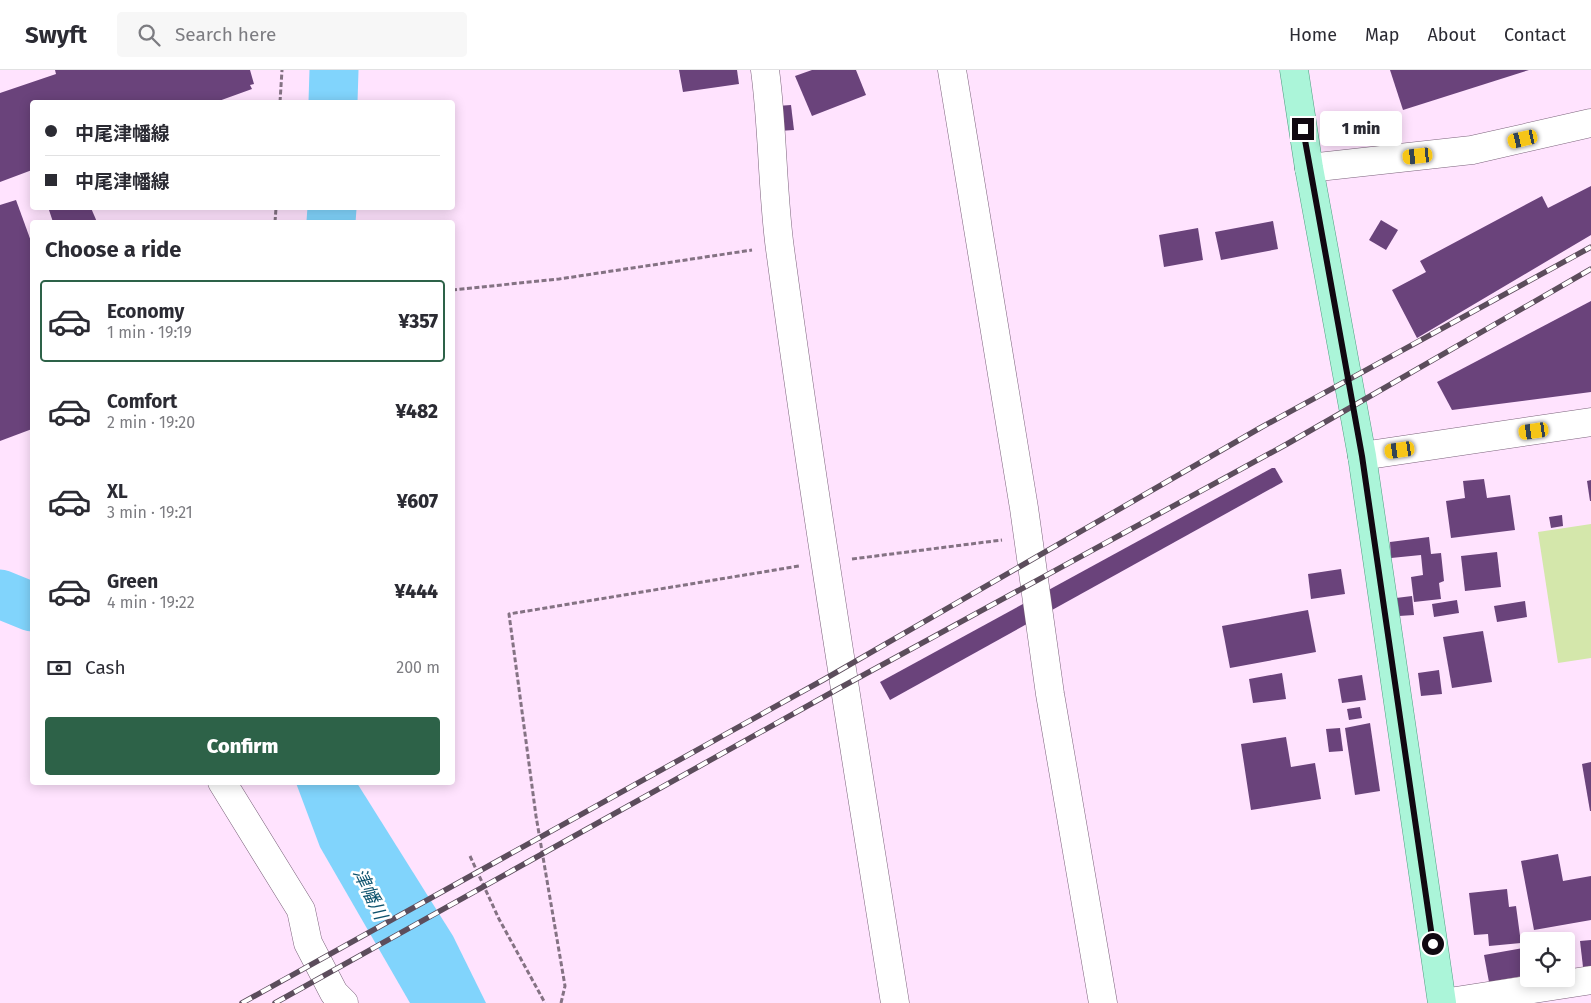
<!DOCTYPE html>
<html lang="en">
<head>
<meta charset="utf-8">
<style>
  :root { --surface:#fff; --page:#f7f7f7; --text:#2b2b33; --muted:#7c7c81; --line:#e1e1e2; --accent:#2d6248 }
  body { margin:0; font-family:"Fira Sans","Noto Sans JP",sans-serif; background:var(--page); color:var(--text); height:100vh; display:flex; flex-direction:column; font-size:19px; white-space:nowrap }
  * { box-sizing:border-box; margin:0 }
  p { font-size:16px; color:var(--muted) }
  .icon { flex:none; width:28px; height:28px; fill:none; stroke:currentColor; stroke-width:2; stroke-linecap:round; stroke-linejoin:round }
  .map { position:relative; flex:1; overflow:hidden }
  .details { position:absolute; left:30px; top:150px; width:425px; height:565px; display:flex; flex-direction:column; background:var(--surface); border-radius:5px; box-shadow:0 2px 12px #0003 }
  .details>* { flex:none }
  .guide { position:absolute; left:30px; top:30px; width:425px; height:110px; border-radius:5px; box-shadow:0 2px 12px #0003; display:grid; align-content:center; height:110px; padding:0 15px; background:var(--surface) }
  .controls { position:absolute; left:1520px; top:862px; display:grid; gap:10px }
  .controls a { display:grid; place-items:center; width:55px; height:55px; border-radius:5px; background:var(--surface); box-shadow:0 2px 12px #0003; font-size:25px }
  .end { position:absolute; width:22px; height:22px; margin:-11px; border:6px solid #110811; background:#fff; box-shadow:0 0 0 2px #fff }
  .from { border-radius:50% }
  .bubble { position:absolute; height:35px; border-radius:5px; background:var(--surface); box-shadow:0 2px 12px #0003; font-size:16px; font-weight:800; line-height:35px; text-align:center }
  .car { position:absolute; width:15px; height:30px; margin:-15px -8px; border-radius:6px; box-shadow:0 0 4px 1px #0007; background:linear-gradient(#f5c518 24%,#345 0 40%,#f5c518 0 76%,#345 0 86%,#f5c518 0) }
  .guide b { display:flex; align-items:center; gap:18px; height:48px; font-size:19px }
  .guide b+b { border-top:1px solid var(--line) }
  .guide i { width:12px; height:12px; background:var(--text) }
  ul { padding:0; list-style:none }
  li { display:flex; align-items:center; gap:15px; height:82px; margin:0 10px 8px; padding:0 5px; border:2px solid transparent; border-radius:5px }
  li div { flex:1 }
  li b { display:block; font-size:19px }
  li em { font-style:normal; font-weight:800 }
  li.selected { border-color:var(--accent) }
  li>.icon { width:45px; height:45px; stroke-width:1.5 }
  h2 { padding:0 15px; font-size:22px; line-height:60px }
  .pay { display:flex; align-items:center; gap:12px; height:55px; padding:0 15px; font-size:19px }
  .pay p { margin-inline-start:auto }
  .cta { display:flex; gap:10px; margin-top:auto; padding:10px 15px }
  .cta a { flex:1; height:58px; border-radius:5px; background:var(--accent); color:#fff; font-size:20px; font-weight:800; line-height:58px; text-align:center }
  header { display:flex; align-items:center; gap:30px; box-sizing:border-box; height:70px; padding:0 25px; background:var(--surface); border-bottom:1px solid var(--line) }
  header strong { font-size:24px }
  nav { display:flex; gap:28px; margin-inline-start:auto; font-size:18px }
  .search { width:350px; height:45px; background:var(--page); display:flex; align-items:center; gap:12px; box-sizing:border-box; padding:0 18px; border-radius:5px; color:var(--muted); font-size:19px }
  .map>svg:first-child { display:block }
</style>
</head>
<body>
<header>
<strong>Swyft</strong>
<div class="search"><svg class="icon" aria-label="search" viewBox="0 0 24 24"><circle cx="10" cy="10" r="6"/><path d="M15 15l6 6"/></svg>Search here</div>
<nav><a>Home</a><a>Map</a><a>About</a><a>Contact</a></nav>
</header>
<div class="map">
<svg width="1591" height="933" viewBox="0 0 1591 933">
  <rect width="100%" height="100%" fill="#ffe3fe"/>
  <polygon fill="#d4e7ab" points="1591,454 1591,588 1558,593 1538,462"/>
  <polygon fill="#81d4fc" points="296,713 357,713 453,866 486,933 410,933 320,777"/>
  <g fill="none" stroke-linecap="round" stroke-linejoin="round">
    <g stroke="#81d4fc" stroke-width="49">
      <polyline points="333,32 334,0"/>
      <polyline points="331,152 332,138"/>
      <polyline points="0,524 32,537"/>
    </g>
  </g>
  <g fill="#6a437b">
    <polygon points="55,0 250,0 254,14 250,15 252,19 216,32 32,32 32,100 0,112 0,23 56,4"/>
    <polygon points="679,0 737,0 739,14 683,22"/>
    <polygon points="812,0 856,0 866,25 812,46 795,6"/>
    <polygon points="1390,0 1529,0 1403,40"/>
    <polygon points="791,35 794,60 779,61 777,36"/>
    <polygon points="1591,116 1591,165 1417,268 1392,220 1426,202 1420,191 1542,126 1548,138"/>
    <polygon points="16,130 32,174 32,359 0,371 0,135"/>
    <polygon points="57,138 91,138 97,152 53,152 49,140"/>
    <polygon points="1381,150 1398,160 1386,180 1369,170"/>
    <polygon points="1273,151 1278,179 1221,190 1215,162"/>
    <polygon points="1198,158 1203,190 1164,197 1159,165"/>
    <polygon points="1591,231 1591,322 1452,340 1437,312"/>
    <polygon points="1272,398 1275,398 1283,412 890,630 880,612"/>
    <polygon points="1484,409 1487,428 1510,425 1515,460 1451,468 1446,431 1465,428 1463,411"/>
    <polygon points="1591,410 1591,431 1590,431 1587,411"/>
    <polygon points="1562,445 1563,456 1551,458 1549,447"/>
    <polygon points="1429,467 1431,484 1441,483 1444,511 1439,513 1441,529 1414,532 1411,507 1423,505 1421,485 1391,488 1390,472"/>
    <polygon points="1497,482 1501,517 1465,521 1461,486"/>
    <polygon points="1341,499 1345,524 1311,529 1308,504"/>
    <polygon points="1412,526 1414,545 1399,546 1396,528"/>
    <polygon points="1457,530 1459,543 1434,547 1432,534"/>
    <polygon points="1525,531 1527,547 1497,552 1494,536"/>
    <polygon points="1308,540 1316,582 1230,598 1222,556"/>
    <polygon points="1483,561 1492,612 1452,618 1443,567"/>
    <polygon points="1439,600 1442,624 1421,626 1418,603"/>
    <polygon points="1282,603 1286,629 1253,633 1249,609"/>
    <polygon points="1362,605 1366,630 1342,633 1338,609"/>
    <polygon points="1360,637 1362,648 1349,650 1347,639"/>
    <polygon points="1370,653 1380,721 1355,725 1345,658"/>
    <polygon points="1340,658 1343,681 1329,682 1326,659"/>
    <polygon points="1286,667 1291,697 1315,693 1321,729 1251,740 1241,674"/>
    <polygon points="1591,692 1591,741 1590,741 1582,694"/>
    <polygon points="1558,784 1563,811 1591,806 1591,850 1534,860 1521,791"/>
    <polygon points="1507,819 1509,837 1516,836 1521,873 1489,876 1488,864 1474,865 1469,823"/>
    <polygon points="1551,865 1552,871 1533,871 1533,869"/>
    <polygon points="1591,870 1591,896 1583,897 1580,871"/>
    <polygon points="1529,877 1529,905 1489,912 1484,885"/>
  </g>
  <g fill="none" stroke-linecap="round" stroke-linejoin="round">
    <defs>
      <g id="minor">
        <path d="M 765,0 C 773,59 772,120 780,179 C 814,431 855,682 895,933"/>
        <polyline points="952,0 1024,438 1050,624 1103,933"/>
        <polyline points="1309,98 1472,80 1591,53"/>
        <polyline points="1362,386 1591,352"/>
        <polyline points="222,712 301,840 308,873 334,923 344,933"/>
        <polyline points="1443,933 1591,910"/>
      </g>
      <polyline id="major" points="1294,0 1309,98 1362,386 1442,933"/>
    </defs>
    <use href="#minor" stroke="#7b637b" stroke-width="29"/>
    <use href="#major" stroke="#519e82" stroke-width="29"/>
    <g stroke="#847283" stroke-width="3" stroke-dasharray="5 2.5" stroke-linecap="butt">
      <polyline points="280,32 282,0"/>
      <polyline points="275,152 276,138"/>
      <polyline points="452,220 559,209 752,180"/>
      <polyline points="852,489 1002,470"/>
      <polyline points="470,786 499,849 545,933"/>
      <polyline points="561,933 565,916 536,746 509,544 799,496"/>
    </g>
    <use href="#minor" stroke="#fff" stroke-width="28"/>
    <use href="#major" stroke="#abf5d9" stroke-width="28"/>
    <defs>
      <g id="rail">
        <polyline points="242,933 823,610 1260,358 1591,177"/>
        <polyline points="275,933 836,620 1287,374 1591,199"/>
      </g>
    </defs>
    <use href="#rail" stroke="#5c4d5c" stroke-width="5.5"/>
    <use href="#rail" stroke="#fff" stroke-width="4" stroke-dasharray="11" stroke-linecap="butt"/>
  </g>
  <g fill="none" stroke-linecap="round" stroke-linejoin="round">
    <polyline stroke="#110811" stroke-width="6" points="1303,59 1362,386 1433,874"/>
  </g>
  <g text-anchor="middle" stroke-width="5" stroke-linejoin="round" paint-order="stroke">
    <g font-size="18" font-style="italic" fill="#0d526d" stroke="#fff">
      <text transform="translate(370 824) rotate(64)" y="6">津幡川</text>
    </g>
  </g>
</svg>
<div class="controls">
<a><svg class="icon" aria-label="locate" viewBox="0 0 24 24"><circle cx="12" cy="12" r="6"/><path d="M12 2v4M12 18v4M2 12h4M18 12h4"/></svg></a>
</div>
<i class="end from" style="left:1433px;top:874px"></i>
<i class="end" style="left:1303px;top:59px"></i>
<div class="bubble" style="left:1320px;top:41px;width:82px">1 min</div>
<i class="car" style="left:1523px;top:69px;rotate:257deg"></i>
<i class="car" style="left:1418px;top:86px;rotate:264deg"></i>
<i class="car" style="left:1534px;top:361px;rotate:262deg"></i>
<i class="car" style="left:1400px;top:380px;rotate:262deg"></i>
<div class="guide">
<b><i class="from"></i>中尾津幡線</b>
<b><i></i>中尾津幡線</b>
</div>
<section class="details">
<h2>Choose a ride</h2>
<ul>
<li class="selected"><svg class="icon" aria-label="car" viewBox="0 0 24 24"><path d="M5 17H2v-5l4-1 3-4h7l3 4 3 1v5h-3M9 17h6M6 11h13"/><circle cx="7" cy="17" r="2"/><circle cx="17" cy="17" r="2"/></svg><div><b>Economy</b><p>1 min · 19:19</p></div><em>¥357</em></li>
<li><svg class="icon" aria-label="car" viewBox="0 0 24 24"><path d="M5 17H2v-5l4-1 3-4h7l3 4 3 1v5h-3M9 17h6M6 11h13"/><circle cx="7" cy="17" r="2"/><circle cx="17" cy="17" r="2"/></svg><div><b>Comfort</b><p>2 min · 19:20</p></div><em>¥482</em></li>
<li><svg class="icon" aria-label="car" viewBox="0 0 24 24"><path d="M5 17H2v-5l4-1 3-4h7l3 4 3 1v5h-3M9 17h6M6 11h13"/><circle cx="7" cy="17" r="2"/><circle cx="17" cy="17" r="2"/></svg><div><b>XL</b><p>3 min · 19:21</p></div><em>¥607</em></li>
<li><svg class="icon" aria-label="car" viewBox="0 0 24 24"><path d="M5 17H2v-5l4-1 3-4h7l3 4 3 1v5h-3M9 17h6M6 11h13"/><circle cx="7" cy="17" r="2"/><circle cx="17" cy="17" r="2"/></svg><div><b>Green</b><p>4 min · 19:22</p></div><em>¥444</em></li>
</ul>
<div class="pay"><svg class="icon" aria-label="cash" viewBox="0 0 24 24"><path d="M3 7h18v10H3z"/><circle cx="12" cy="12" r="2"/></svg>Cash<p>200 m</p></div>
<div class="cta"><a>Confirm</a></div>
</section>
</div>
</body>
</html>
